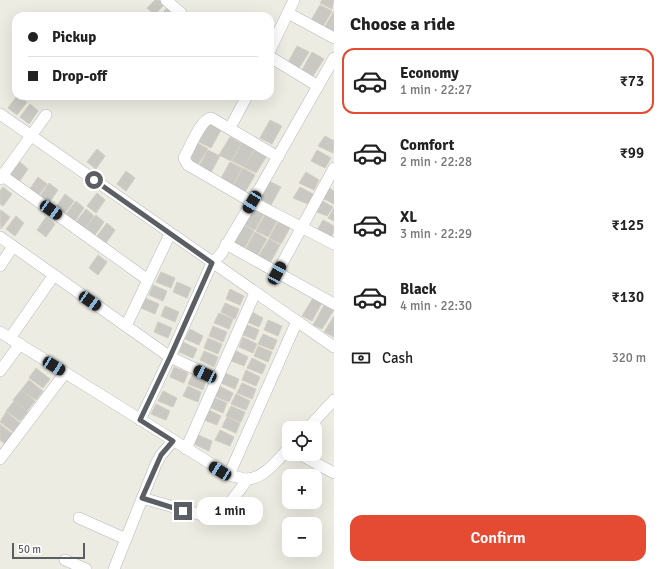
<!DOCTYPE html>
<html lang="en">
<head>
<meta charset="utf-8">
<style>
  :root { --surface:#fff; --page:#f2f2f2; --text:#222; --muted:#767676; --line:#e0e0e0; --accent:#e44b32 }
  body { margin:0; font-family:Signika,sans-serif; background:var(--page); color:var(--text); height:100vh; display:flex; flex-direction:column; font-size:15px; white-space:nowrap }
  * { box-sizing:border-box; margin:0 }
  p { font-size:13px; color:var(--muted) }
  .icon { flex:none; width:22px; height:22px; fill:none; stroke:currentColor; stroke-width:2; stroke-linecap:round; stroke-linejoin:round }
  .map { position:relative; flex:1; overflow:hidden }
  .details { display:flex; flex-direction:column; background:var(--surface); width:328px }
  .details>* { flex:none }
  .banner { position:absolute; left:12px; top:12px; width:262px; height:88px; border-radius:12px; box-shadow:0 4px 16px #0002; display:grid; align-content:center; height:88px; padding:0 16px; background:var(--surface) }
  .fabs { position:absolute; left:282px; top:421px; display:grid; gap:8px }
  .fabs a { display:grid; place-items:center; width:40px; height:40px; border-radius:8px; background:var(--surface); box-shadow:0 4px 16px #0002; font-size:20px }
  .scale { position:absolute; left:12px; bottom:10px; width:73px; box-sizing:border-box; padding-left:4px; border:2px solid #5b5e63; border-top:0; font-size:11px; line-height:14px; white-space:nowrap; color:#5b5e63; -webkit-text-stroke:3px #fff; paint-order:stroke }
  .end { position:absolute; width:18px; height:18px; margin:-9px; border:5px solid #5b5e63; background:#fff; box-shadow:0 0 0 2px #fff }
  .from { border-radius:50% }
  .bubble { position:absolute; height:28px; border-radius:12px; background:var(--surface); box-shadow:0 4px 16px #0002; font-size:13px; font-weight:600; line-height:28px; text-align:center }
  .car { position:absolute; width:12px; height:24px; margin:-12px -6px; border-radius:5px; box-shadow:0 0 3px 1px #0007; background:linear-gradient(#222 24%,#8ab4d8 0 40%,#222 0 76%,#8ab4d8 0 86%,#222 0) }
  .banner b { display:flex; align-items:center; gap:14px; height:38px; font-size:15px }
  .banner b+b { border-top:1px solid var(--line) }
  .banner i { width:10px; height:10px; background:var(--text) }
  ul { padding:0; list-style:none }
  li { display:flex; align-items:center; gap:12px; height:66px; margin:0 8px 6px; padding:0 8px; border:2px solid transparent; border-radius:12px }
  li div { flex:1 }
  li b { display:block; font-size:15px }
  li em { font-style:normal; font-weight:600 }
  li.selected { border-color:var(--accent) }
  li>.icon { width:36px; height:36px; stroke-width:1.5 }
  h2 { padding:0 16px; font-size:18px; line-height:48px }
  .pay { display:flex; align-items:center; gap:10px; height:44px; padding:0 16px; font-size:15px }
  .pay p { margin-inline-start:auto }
  .primary-button { display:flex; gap:8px; margin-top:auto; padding:8px 16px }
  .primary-button a { flex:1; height:46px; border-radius:12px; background:var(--accent); color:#fff; font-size:16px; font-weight:600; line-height:46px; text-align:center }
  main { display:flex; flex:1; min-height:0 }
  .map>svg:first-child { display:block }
</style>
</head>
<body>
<main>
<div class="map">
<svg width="334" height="569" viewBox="0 0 334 569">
  <rect width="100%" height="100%" fill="#edece3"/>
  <g fill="#cac8c2" stroke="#d2cec1">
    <polygon points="155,0 163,0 166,2 155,15 147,8"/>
    <polygon points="322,0 334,0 332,9 320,3"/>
    <polygon points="320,5 332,11 322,28 310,22"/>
    <polygon points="169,6 176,12 173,16 159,16"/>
    <polygon points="334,11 334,34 324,28"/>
    <polygon points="297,46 309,52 298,70 287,64"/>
    <polygon points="312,52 324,59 313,76 302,70"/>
    <polygon points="17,96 27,102 17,115 8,108"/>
    <polygon points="30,104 38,111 29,124 20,117"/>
    <polygon points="270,120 282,126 272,144 260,138"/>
    <polygon points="209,124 221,130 211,148 199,142"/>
    <polygon points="325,136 334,141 333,153 318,146"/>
    <polygon points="230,137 241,143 231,161 219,155"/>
    <polygon points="196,142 208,149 197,166 186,160"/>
    <polygon points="242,143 254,149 244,167 232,161"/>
    <polygon points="97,149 105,156 96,169 87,162"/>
    <polygon points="255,149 267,156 256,173 244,167"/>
    <polygon points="208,150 220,156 210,174 198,168"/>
    <polygon points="317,150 331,158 325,168 311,161"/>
    <polygon points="20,162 28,169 19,182 10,175"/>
    <polygon points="230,162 242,168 232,186 220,180"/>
    <polygon points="243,168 255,175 245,192 233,186"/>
    <polygon points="126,171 135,178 126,191 117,184"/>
    <polygon points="306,172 319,180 314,190 299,183"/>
    <polygon points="38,177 47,184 38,196 29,190"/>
    <polygon points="269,181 281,187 271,205 259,198"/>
    <polygon points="49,183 58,190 49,203 40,196"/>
    <polygon points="326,186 334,191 334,204 320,197"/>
    <polygon points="3,187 12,194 3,206 0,204 0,191"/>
    <polygon points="300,187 313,194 308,204 293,198"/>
    <polygon points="97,193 105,200 96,213 87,206"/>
    <polygon points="65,194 74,201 65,213 56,207"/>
    <polygon points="319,199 333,207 327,216 312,210"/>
    <polygon points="76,201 84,208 75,221 66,214"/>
    <polygon points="253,206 265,212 255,230 243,224"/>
    <polygon points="334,208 334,221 328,218"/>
    <polygon points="86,209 94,216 85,228 76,222"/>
    <polygon points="1,210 10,217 1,229 0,212"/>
    <polygon points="266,213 278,219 268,237 256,231"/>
    <polygon points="96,215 104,222 95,235 86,228"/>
    <polygon points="16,216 24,223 15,236 6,229"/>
    <polygon points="46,217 55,224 46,237 37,230"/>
    <polygon points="279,220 291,226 281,244 269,238"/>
    <polygon points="323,220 334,226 334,232 331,237 317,230"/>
    <polygon points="107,223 115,230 106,243 97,236"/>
    <polygon points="243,225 254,231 244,249 232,243"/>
    <polygon points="255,232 267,239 257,256 245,250"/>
    <polygon points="269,239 280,245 270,263 258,257"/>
    <polygon points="98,255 107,262 98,275 89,268"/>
    <polygon points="161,272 175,278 171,288 156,282"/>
    <polygon points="177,282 191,288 187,298 173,292"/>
    <polygon points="153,285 167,291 163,301 149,295"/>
    <polygon points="230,289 244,296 240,305 226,299"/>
    <polygon points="145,298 159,304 155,314 141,308"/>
    <polygon points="313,298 322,303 312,321 302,316"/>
    <polygon points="225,303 239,309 235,319 221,312"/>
    <polygon points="324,305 334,310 322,329 313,325"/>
    <polygon points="165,306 179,312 175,322 161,316"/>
    <polygon points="250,311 263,318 259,327 245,321"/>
    <polygon points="219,313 233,319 229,329 214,323"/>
    <polygon points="334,316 334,337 324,332"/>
    <polygon points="268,320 282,326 278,336 264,330"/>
    <polygon points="158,322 172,328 168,338 154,332"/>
    <polygon points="245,324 259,330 255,340 241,334"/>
    <polygon points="213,326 227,332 223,342 209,336"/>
    <polygon points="190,329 203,336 199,345 185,339"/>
    <polygon points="263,334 277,340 273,350 258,344"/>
    <polygon points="243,337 257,344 253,353 239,347"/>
    <polygon points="208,338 222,344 218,354 204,348"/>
    <polygon points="183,342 197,349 193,358 179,352"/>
    <polygon points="258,346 272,352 268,362 254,356"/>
    <polygon points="234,350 248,357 244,366 229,360"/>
    <polygon points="204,351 218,357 214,367 200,360"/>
    <polygon points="252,358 266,365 262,374 247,368"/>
    <polygon points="174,367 188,373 184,383 170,377"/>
    <polygon points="36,368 50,379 43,388 29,378"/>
    <polygon points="246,370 260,377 256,386 242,380"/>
    <polygon points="225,373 239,379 235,389 221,383"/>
    <polygon points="193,374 206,380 203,390 188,384"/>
    <polygon points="29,380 43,391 36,400 21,390"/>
    <polygon points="242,383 256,389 252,399 237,393"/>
    <polygon points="188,386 201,392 198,402 183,396"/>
    <polygon points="219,386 233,393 229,402 214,396"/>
    <polygon points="21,390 35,401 27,411 13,400"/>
    <polygon points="163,391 177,398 173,407 158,401"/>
    <polygon points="236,394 250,401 246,410 231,404"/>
    <polygon points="213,397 227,403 223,413 209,407"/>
    <polygon points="14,401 28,412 20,421 6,411"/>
    <polygon points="156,404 170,411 166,420 151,414"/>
    <polygon points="231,406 245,412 241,422 226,416"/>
    <polygon points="207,409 221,416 217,425 202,419"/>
    <polygon points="6,412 20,423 13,432 0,422"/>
    <polygon points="227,417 240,423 236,433 222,427"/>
    <polygon points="0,424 14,435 6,445 0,440"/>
    <polygon points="220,430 234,437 230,446 215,440"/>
    <polygon points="198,435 212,441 209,451 194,444"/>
  </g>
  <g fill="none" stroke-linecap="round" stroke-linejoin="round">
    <defs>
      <g id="minor">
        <polyline points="166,0 181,13"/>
        <polyline points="288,13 334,38"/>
        <polyline points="270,50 294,0"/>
        <polyline points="270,57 318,86"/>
        <polyline points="0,114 334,347"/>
        <polyline points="230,128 247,96"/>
        <path d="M 278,157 L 211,118 C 200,120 190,148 184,158 L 188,165 L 252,202 L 334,244"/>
        <polyline points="0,174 148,280"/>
        <polyline points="0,179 46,115"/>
        <polyline points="0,237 170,357 217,379"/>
        <polyline points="226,244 334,304"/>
        <polyline points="0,266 13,246"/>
        <polyline points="277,273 334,168"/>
        <polyline points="126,326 170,234"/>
        <path d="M 0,332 L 229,475 C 235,476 242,479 247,479 C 264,479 279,458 289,448"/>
        <polyline points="10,338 54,275"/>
        <polyline points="0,371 20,344"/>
        <polyline points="140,420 170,357 212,263 221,254 252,202 334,58"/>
        <polyline points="308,428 334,400"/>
        <polyline points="186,449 255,293"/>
        <polyline points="299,454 334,473"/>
        <polyline points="0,459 65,373"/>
        <polyline points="229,475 297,321"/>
        <polyline points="142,498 216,519 220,516 248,479"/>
        <polyline points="79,518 126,539"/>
        <polyline points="65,560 86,569"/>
        <polyline points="114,569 156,464 161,455 173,441"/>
      </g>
    </defs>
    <use href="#minor" stroke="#b5b8bd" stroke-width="12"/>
    <use href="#minor" stroke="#fff" stroke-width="11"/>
  </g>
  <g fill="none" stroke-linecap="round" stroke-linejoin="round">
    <polyline stroke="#5b5e63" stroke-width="5" points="94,180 212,263 170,357 140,420 173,441 161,455 142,498 183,511"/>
  </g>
</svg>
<div class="fabs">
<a><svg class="icon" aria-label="locate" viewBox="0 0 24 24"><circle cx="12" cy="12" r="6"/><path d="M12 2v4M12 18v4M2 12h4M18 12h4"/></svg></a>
<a>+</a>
<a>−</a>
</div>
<div class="scale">50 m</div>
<i class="end from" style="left:94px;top:180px"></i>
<i class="end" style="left:183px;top:511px"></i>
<div class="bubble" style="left:197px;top:497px;width:66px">1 min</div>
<i class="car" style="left:252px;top:202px;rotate:211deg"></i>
<i class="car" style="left:51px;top:210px;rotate:125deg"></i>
<i class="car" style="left:277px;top:273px;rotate:28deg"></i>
<i class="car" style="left:90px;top:301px;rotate:125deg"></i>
<i class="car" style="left:54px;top:366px;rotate:122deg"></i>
<i class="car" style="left:205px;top:374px;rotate:295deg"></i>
<i class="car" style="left:220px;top:471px;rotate:302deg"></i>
<div class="banner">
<b><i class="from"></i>Pickup</b>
<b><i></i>Drop-off</b>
</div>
</div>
<section class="details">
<h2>Choose a ride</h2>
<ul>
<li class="selected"><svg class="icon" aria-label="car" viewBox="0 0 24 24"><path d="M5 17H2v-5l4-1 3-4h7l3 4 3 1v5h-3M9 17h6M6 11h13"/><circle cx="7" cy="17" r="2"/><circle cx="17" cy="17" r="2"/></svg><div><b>Economy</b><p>1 min · 22:27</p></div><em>₹73</em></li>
<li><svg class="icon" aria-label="car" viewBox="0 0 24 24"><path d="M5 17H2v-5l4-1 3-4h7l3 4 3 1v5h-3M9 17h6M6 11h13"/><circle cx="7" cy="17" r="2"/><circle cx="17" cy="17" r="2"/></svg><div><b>Comfort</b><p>2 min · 22:28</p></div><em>₹99</em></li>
<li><svg class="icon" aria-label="car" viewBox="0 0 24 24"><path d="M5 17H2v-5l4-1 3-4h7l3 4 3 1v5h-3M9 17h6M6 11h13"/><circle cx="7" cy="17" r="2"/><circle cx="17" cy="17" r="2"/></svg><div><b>XL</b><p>3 min · 22:29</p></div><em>₹125</em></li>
<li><svg class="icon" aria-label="car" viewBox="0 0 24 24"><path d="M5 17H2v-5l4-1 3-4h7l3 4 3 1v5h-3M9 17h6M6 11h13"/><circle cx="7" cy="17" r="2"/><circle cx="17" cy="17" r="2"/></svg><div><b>Black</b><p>4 min · 22:30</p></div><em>₹130</em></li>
</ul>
<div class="pay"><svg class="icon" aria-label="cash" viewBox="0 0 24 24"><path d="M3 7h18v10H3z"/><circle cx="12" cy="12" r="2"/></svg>Cash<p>320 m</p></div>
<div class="primary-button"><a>Confirm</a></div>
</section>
</main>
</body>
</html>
